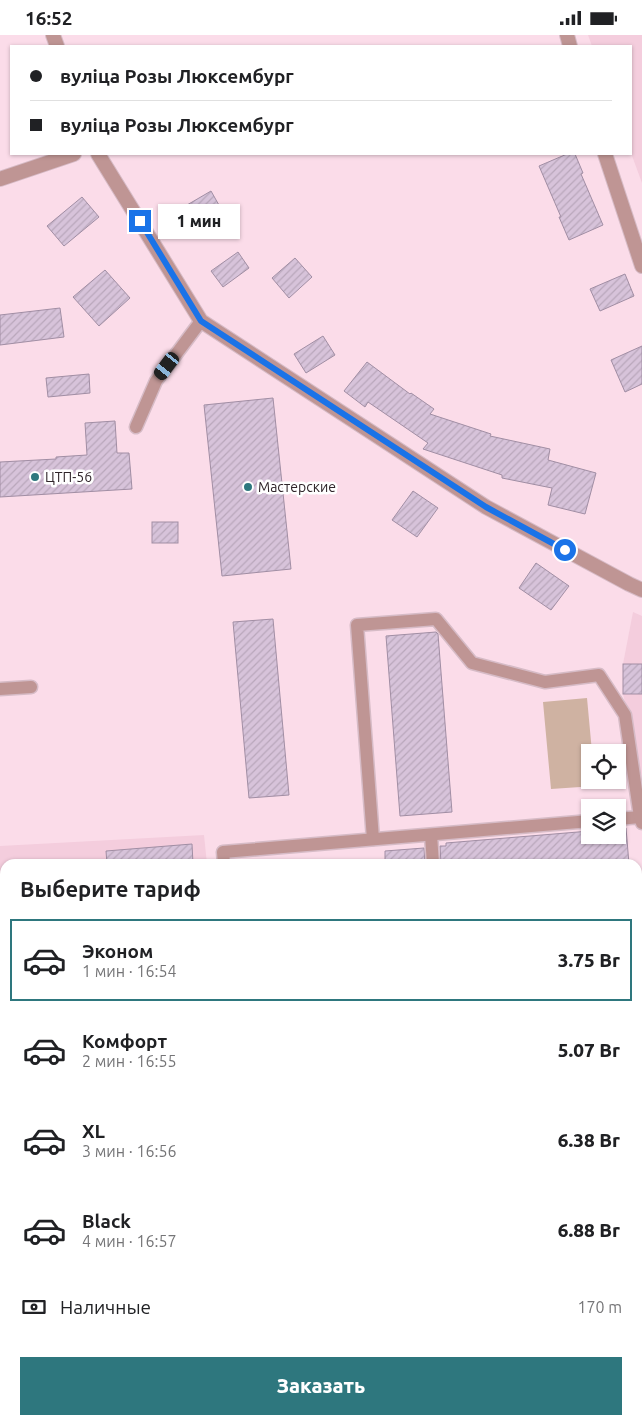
<!DOCTYPE html>
<html lang="ru">
<head>
<meta charset="utf-8">
<style>
  :root { --surface:#fff; --page:#f6f6f6; --text:#202124; --muted:#757577; --line:#e0e0e0; --accent:#2e777e }
  body { margin:0; font-family:Ubuntu,sans-serif; background:var(--page); color:var(--text); height:100vh; display:flex; flex-direction:column; font-size:19px; white-space:nowrap }
  * { box-sizing:border-box; margin:0 }
  p { font-size:16px; color:var(--muted) }
  .icon { flex:none; width:28px; height:28px; fill:none; stroke:currentColor; stroke-width:2; stroke-linecap:round; stroke-linejoin:round }
  .map { position:relative; flex:1; overflow:hidden }
  .panel { position:absolute; left:0px; top:824px; width:642px; height:566px; display:flex; flex-direction:column; background:var(--surface); border-radius:15px 15px 0 0; box-shadow:0 1px 4px #0004 }
  .panel>* { flex:none }
  .guide { position:absolute; left:10px; top:10px; width:622px; height:110px; border-radius:0px; box-shadow:0 1px 4px #0004; display:grid; align-content:center; height:110px; padding:0 20px; background:var(--surface) }
  .controls { position:absolute; left:581px; top:709px; display:grid; gap:10px }
  .controls a { display:grid; place-items:center; width:45px; height:45px; border-radius:0px; background:var(--surface); box-shadow:0 1px 4px #0004; font-size:25px }
  .end { position:absolute; width:22px; height:22px; margin:-11px; border:6px solid #1a73e8; background:#fff; box-shadow:0 0 0 2px #fff }
  .from { border-radius:50% }
  .bubble { position:absolute; height:35px; border-radius:0px; background:var(--surface); box-shadow:0 1px 4px #0004; font-size:16px; font-weight:800; line-height:35px; text-align:center }
  .car { position:absolute; width:15px; height:30px; margin:-15px -8px; border-radius:6px; box-shadow:0 0 4px 1px #0007; background:linear-gradient(#222 24%,#8ab4d8 0 40%,#222 0 76%,#8ab4d8 0 86%,#222 0) }
  .guide b { display:flex; align-items:center; gap:18px; height:48px; font-size:19px }
  .guide b+b { border-top:1px solid var(--line) }
  .guide i { width:12px; height:12px; background:var(--text) }
  ul { padding:0; list-style:none }
  li { display:flex; align-items:center; gap:15px; height:82px; margin:0 10px 8px; padding:0 10px; border:2px solid transparent; border-radius:0px }
  li div { flex:1 }
  li b { display:block; font-size:19px }
  li em { font-style:normal; font-weight:800 }
  li.current { border-color:var(--accent) }
  li>.icon { width:45px; height:45px; stroke-width:1.5 }
  h2 { padding:0 20px; font-size:22px; line-height:60px }
  .pay { display:flex; align-items:center; gap:12px; height:55px; padding:0 20px; font-size:19px }
  .pay p { margin-inline-start:auto }
  .cta { display:flex; gap:10px; margin-top:auto; padding:10px 20px }
  .cta a { flex:1; height:58px; border-radius:0px; background:var(--accent); color:#fff; font-size:20px; font-weight:800; line-height:58px; text-align:center }
  .status { display:flex; justify-content:space-between; align-items:center; height:35px; padding:0 25px; background:var(--surface); direction:ltr }
  .status svg { height:14px; fill:currentColor }
  .map>svg:first-child { display:block }
</style>
</head>
<body>
<div class="status"><b>16:52</b><svg viewBox="0 0 49 12"><path d="M0 12V9h3v3zM5 12V6h3v6zM10 12V3h3v9zM15 12V0h3v12zM26 1h20v11H26zM47 4h2v5h-2z"/></svg></div>
<div class="map">
<svg width="642" height="1389" viewBox="0 0 642 1389">
  <defs>
    <pattern id="park-dots" width="8" height="8" patternUnits="userSpaceOnUse" patternTransform="scale(1.25)"><rect width="8" height="8" fill="#cfb2a2"/><path d="M2 2h.1M6 6h.1" fill="none" stroke="#a89184" stroke-width="1.8" stroke-linecap="round"/></pattern>
    <pattern id="building-hatch" width="6" height="6" patternUnits="userSpaceOnUse" patternTransform="scale(1.25)"><rect width="6" height="6" fill="#d7c3da"/><path d="M-1 1l2-2M0 6l6-6M5 7l2-2" fill="none" stroke="#b9a7bb"/></pattern>
  </defs>
  <rect width="100%" height="100%" fill="#fbdce9"/>
  <g fill="#f4cddd">
    <polygon points="588,0 642,0 642,148 631,118 631,11 592,11"/>
    <polygon points="633,577 642,581 642,742 623,659 623,629"/>
    <polygon points="204,800 207,829 5,829 5,911 0,911 0,811"/>
  </g>
  <polygon fill="#cfb2a2" points="587,663 592,717 590,718 590,745 595,745 595,751 551,754 543,667"/>
  <polygon fill="url(#park-dots)" points="638,977 642,977 642,1389 0,1389 0,1041 5,1041 5,1385 638,1385"/>
  <g fill="url(#building-hatch)" stroke="#a18ea4">
    <polygon points="567,119 575,119 583,138 581,139 603,190 569,205 559,182 561,182 539,131"/>
    <polygon points="211,156 224,179 189,200 175,177"/>
    <polygon points="82,162 99,182 64,211 47,191"/>
    <polygon points="238,217 249,233 223,252 211,236"/>
    <polygon points="295,223 312,242 289,263 272,243"/>
    <polygon points="105,235 130,263 99,291 73,262"/>
    <polygon points="625,239 634,261 600,276 590,254"/>
    <polygon points="60,273 64,302 0,310 0,280"/>
    <polygon points="323,301 335,320 306,338 294,319"/>
    <polygon points="642,311 642,349 625,357 611,325"/>
    <polygon points="367,327 410,359 411,358 434,374 430,379 491,399 490,401 550,414 548,425 596,438 585,479 548,470 552,453 502,443 502,440 423,414 428,408 368,367 365,372 344,356"/>
    <polygon points="89,339 90,358 48,362 46,343"/>
    <polygon points="273,363 291,534 222,541 204,370"/>
    <polygon points="115,386 117,418 129,418 132,454 0,462 0,427 56,424 56,422 87,420 85,388"/>
    <polygon points="413,456 438,473 417,502 392,485"/>
    <rect x="152" y="487" width="26" height="21"/>
    <polygon points="536,528 569,551 551,575 519,553"/>
    <polygon points="273,584 289,760 249,763 233,587"/>
    <polygon points="436,597 438,599 452,777 400,781 386,601"/>
    <rect x="623" y="629" width="19" height="30"/>
    <polygon points="626,793 629,829 441,829 440,811 446,811 446,808 590,796 590,800 618,800 618,794"/>
    <polygon points="192,809 193,829 107,829 106,816"/>
    <polygon points="424,813 425,829 385,829 385,816"/>
  </g>
  <g fill="none" stroke-linecap="round" stroke-linejoin="round">
    <defs>
      <g id="service">
        <polyline points="136,392 156,346 201,286"/>
        <polyline points="0,654 31,652"/>
        <polyline points="618,784 640,782 642,788"/>
        <polyline points="431,800 433,829"/>
        <polyline points="373,804 357,590 436,584 472,628 545,647 599,640 625,680 640,782"/>
        <polyline points="224,829 223,817 590,786"/>
      </g>
      <g id="minor">
        <polyline points="53,0 57,11"/>
        <polyline points="567,0 570,11"/>
        <polyline points="98,119 201,286 486,472 629,549 642,555"/>
        <polyline points="605,119 642,231"/>
        <polyline points="0,144 74,119"/>
      </g>
      <g id="secondary">
        <polyline points="638,901 642,900"/>
        <polyline points="0,959 5,959"/>
      </g>
    </defs>
    <use href="#service" stroke="#d6bbc6" stroke-width="15"/>
    <use href="#minor" stroke="#d6bbc6" stroke-width="16"/>
    <use href="#secondary" stroke="#d6bbc6" stroke-width="16"/>
    <g stroke="#937f88" stroke-width="3" stroke-dasharray="2.5 2.5" stroke-linecap="butt">
      <polyline points="638,859 642,859"/>
      <polyline points="638,950 642,950"/>
      <polyline points="0,1011 5,1010"/>
      <polyline points="0,1168 5,1168"/>
      <polyline points="0,1277 5,1276"/>
      <polyline points="638,1302 642,1303"/>
      <polyline points="182,1385 188,1389"/>
      <polyline points="419,1385 419,1389"/>
    </g>
    <use href="#service" stroke="#bf9594" stroke-width="12"/>
    <use href="#minor" stroke="#bf9594" stroke-width="14"/>
    <use href="#secondary" stroke="#a96e6d" stroke-width="14"/>
  </g>
  <g fill="none" stroke-linecap="round" stroke-linejoin="round">
    <polyline stroke="#1a73e8" stroke-width="6" points="140,186 201,286 486,472 565,515"/>
  </g>
  <g fill="#2e777e" stroke="#fff" stroke-width="2">
    <circle cx="35" cy="442" r="5"/>
    <circle cx="248" cy="452" r="5"/>
  </g>
  <g text-anchor="middle" stroke-width="5" stroke-linejoin="round" paint-order="stroke">
    <g font-size="14" fill="#2f2429" stroke="#fff" text-anchor="start">
      <text x="45" y="447">ЦТП-56</text>
      <text x="258" y="457">Мастерские</text>
    </g>
  </g>
</svg>
<div class="controls">
<a><svg class="icon" aria-label="locate" viewBox="0 0 24 24"><circle cx="12" cy="12" r="6"/><path d="M12 2v4M12 18v4M2 12h4M18 12h4"/></svg></a>
<a><svg class="icon" aria-label="layers" viewBox="0 0 24 24"><path d="M12 4l9 5-9 5-9-5zM3 14l9 5 9-5"/></svg></a>
</div>
<i class="end from" style="left:565px;top:515px"></i>
<i class="end" style="left:140px;top:186px"></i>
<div class="bubble" style="left:158px;top:169px;width:82px">1 мин</div>
<i class="car" style="left:167px;top:331px;rotate:217deg"></i>
<div class="guide">
<b><i class="from"></i>вуліца Розы Люксембург</b>
<b><i></i>вуліца Розы Люксембург</b>
</div>
<section class="panel">
<h2>Выберите тариф</h2>
<ul>
<li class="current"><svg class="icon" aria-label="car" viewBox="0 0 24 24"><path d="M5 17H2v-5l4-1 3-4h7l3 4 3 1v5h-3M9 17h6M6 11h13"/><circle cx="7" cy="17" r="2"/><circle cx="17" cy="17" r="2"/></svg><div><b>Эконом</b><p>1 мин · 16:54</p></div><em>3.75 Br</em></li>
<li><svg class="icon" aria-label="car" viewBox="0 0 24 24"><path d="M5 17H2v-5l4-1 3-4h7l3 4 3 1v5h-3M9 17h6M6 11h13"/><circle cx="7" cy="17" r="2"/><circle cx="17" cy="17" r="2"/></svg><div><b>Комфорт</b><p>2 мин · 16:55</p></div><em>5.07 Br</em></li>
<li><svg class="icon" aria-label="car" viewBox="0 0 24 24"><path d="M5 17H2v-5l4-1 3-4h7l3 4 3 1v5h-3M9 17h6M6 11h13"/><circle cx="7" cy="17" r="2"/><circle cx="17" cy="17" r="2"/></svg><div><b>XL</b><p>3 мин · 16:56</p></div><em>6.38 Br</em></li>
<li><svg class="icon" aria-label="car" viewBox="0 0 24 24"><path d="M5 17H2v-5l4-1 3-4h7l3 4 3 1v5h-3M9 17h6M6 11h13"/><circle cx="7" cy="17" r="2"/><circle cx="17" cy="17" r="2"/></svg><div><b>Black</b><p>4 мин · 16:57</p></div><em>6.88 Br</em></li>
</ul>
<div class="pay"><svg class="icon" aria-label="cash" viewBox="0 0 24 24"><path d="M3 7h18v10H3z"/><circle cx="12" cy="12" r="2"/></svg>Наличные<p>170 m</p></div>
<div class="cta"><a>Заказать</a></div>
</section>
</div>
</body>
</html>
